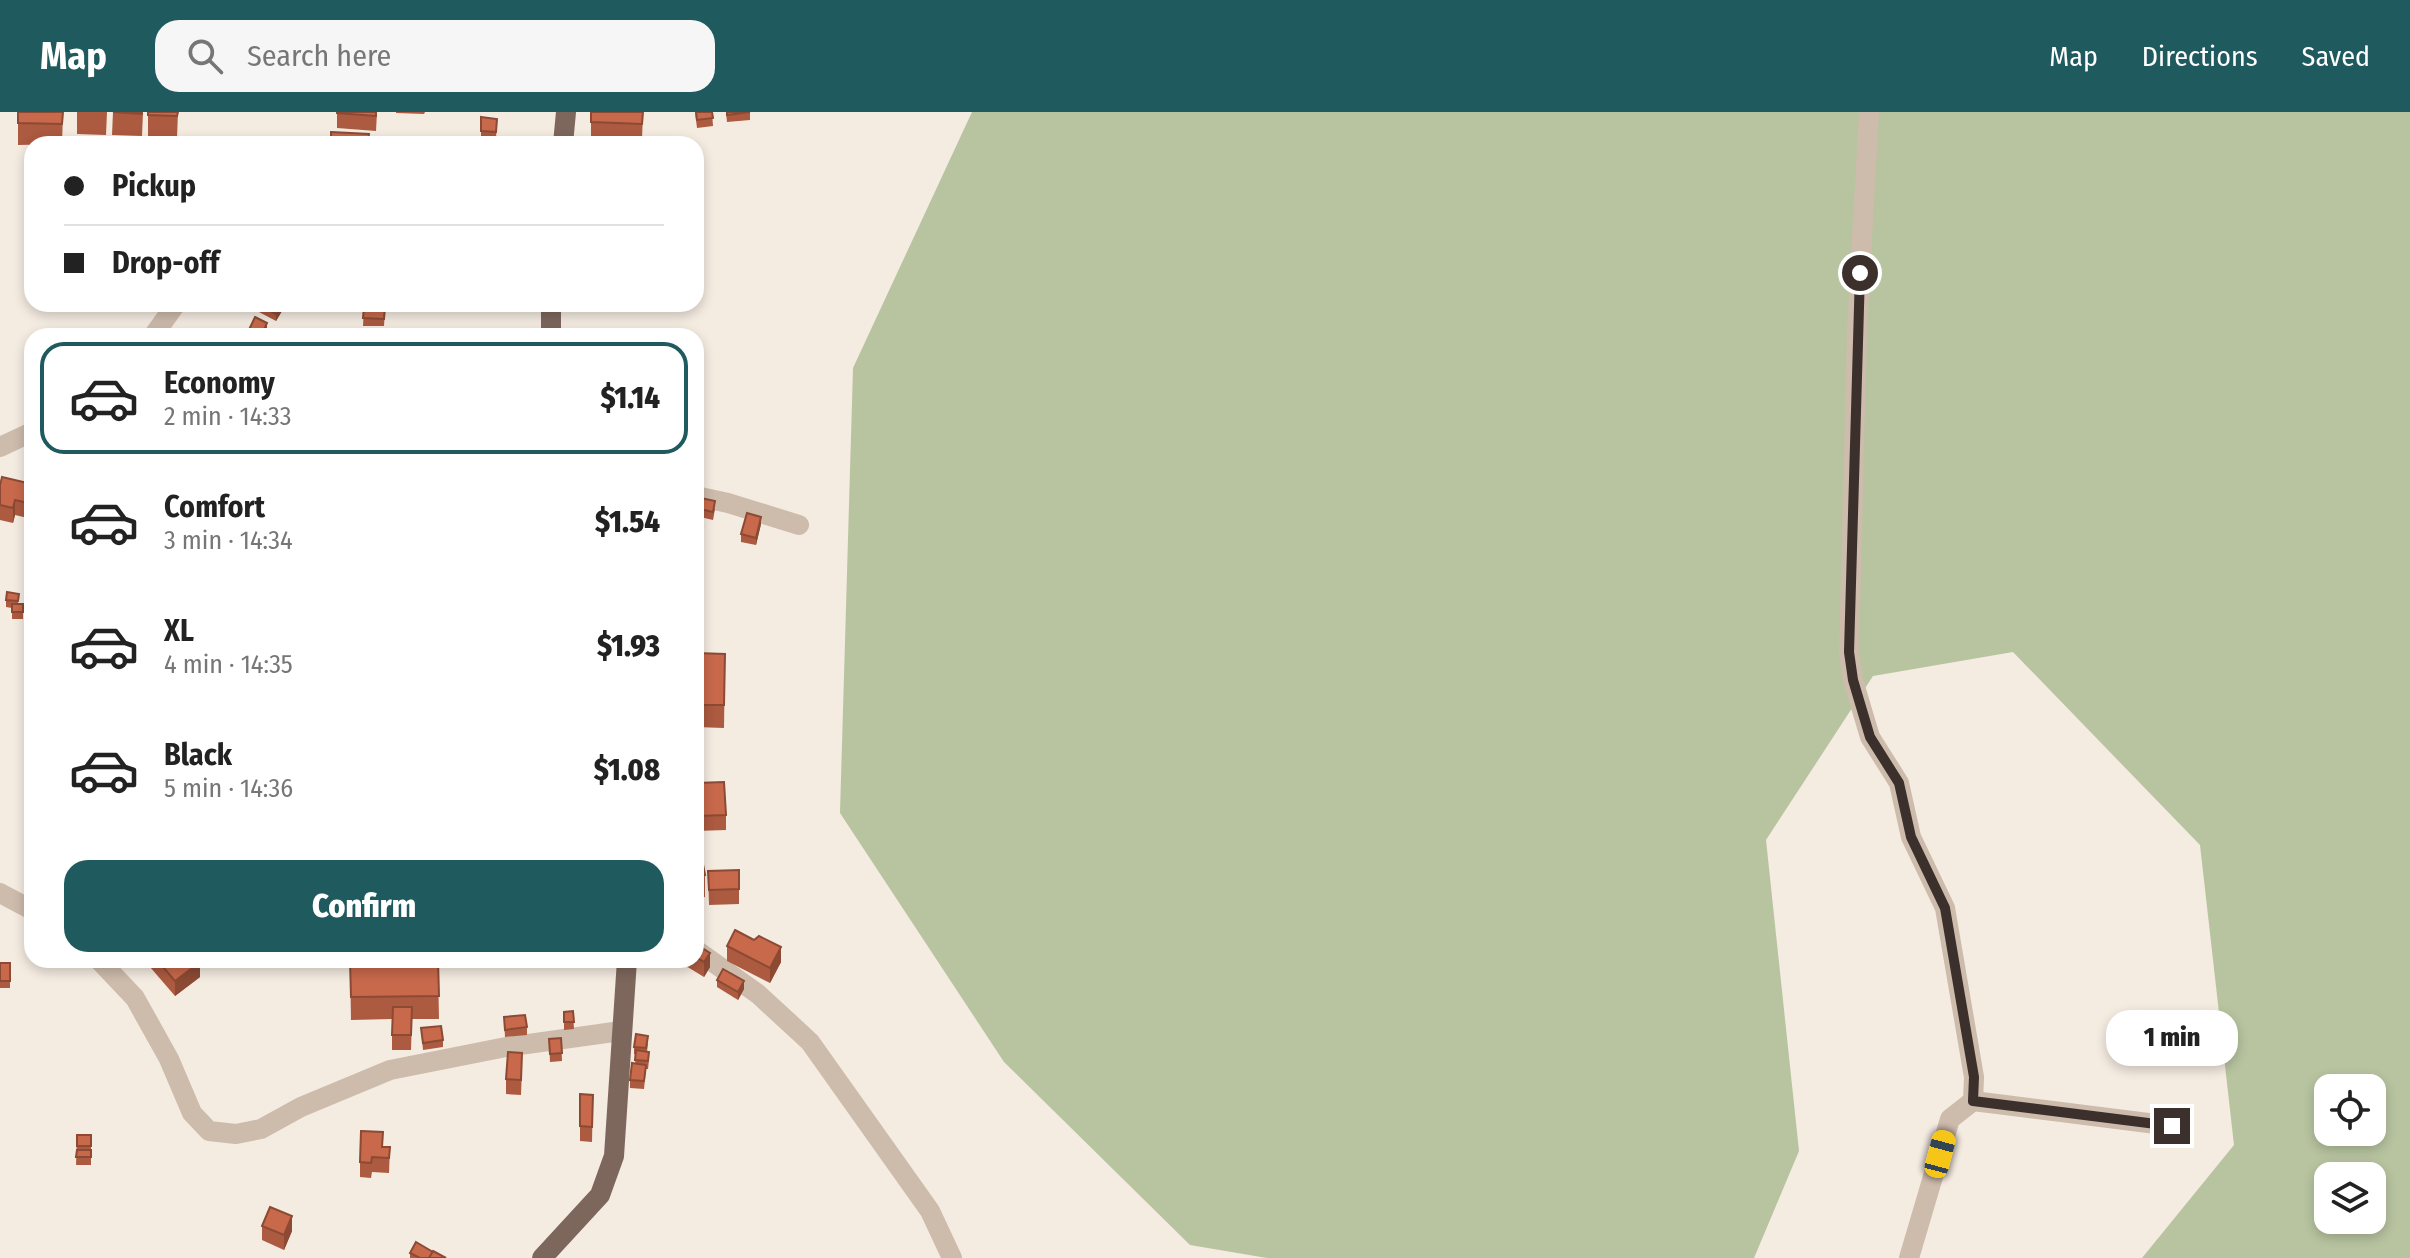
<!DOCTYPE html>
<html lang="en">
<head>
<meta charset="utf-8">
<style>
  :root { --surface:#fff; --page:#f6f6f6; --text:#222; --muted:#767676; --line:#e0e0e0; --accent:#1f5a5e }
  body { margin:0; font-family:"Fira Sans Condensed",sans-serif; background:var(--page); color:var(--text); height:100vh; display:flex; flex-direction:column; font-size:30px; white-space:nowrap }
  * { box-sizing:border-box; margin:0 }
  p { font-size:26px; color:var(--muted) }
  .icon { flex:none; width:44px; height:44px; fill:none; stroke:currentColor; stroke-width:2; stroke-linecap:round; stroke-linejoin:round }
  .map { position:relative; flex:1; overflow:hidden }
  .details { position:absolute; left:24px; top:216px; width:680px; height:640px; display:flex; flex-direction:column; background:var(--surface); border-radius:24px; box-shadow:0 4px 12px #0003 }
  .details>* { flex:none }
  .banner { position:absolute; left:24px; top:24px; width:680px; height:176px; border-radius:24px; box-shadow:0 4px 12px #0003; display:grid; align-content:center; height:176px; padding:0 40px; background:var(--surface) }
  .buttons { position:absolute; left:2314px; top:962px; display:grid; gap:16px }
  .buttons a { display:grid; place-items:center; width:72px; height:72px; border-radius:16px; background:var(--surface); box-shadow:0 4px 12px #0003; font-size:40px }
  .end { position:absolute; width:36px; height:36px; margin:-18px; border:10px solid #3b302b; background:#fff; box-shadow:0 0 0 4px #fff }
  .from { border-radius:50% }
  .bubble { position:absolute; height:56px; border-radius:24px; background:var(--surface); box-shadow:0 4px 12px #0003; font-size:26px; font-weight:800; line-height:56px; text-align:center }
  .car { position:absolute; width:24px; height:48px; margin:-24px -12px; border-radius:10px; box-shadow:0 0 6px 2px #0007; background:linear-gradient(#f5c518 24%,#345 0 40%,#f5c518 0 76%,#345 0 86%,#f5c518 0) }
  .banner b { display:flex; align-items:center; gap:28px; height:76px; font-size:30px }
  .banner b+b { border-top:2px solid var(--line) }
  .banner i { width:20px; height:20px; background:var(--text) }
  ul { padding:14px 0 0; list-style:none }
  li { display:flex; align-items:center; gap:24px; height:112px; margin:0 16px 12px; padding:0 24px; border:4px solid transparent; border-radius:24px }
  li div { flex:1 }
  li b { display:block; font-size:30px }
  li em { font-style:normal; font-weight:800 }
  li.on { border-color:var(--accent) }
  li>.icon { width:72px; height:72px; stroke-width:1.5 }
  .action { display:flex; gap:16px; margin-top:auto; padding:16px 40px }
  .action a { flex:1; height:92px; border-radius:24px; background:var(--accent); color:#fff; font-size:32px; font-weight:800; line-height:92px; text-align:center }
  header { display:flex; align-items:center; gap:48px; box-sizing:border-box; height:112px; padding:0 40px; background:var(--accent); color:#fff }
  header strong { font-size:38px }
  nav { display:flex; gap:44px; margin-inline-start:auto; font-size:28px }
  .search { width:560px; height:72px; background:var(--page); display:flex; align-items:center; gap:20px; box-sizing:border-box; padding:0 28px; border-radius:24px; color:var(--muted); font-size:30px }
  .map>svg:first-child { display:block }
</style>
</head>
<body>
<header>
<strong>Map</strong>
<div class="search"><svg class="icon" aria-label="search" viewBox="0 0 24 24"><circle cx="10" cy="10" r="6"/><path d="M15 15l6 6"/></svg>Search here</div>
<nav><a>Map</a><a>Directions</a><a>Saved</a></nav>
</header>
<div class="map">
<svg width="2410" height="1146" viewBox="0 0 2410 1146">
  <rect width="100%" height="100%" fill="#f4ebe1"/>
  <path fill="#b8c4a0" fill-rule="evenodd" d="M 972,0 L 2410,0 L 2410,1146 L 2142,1146 L 2234,1033 L 2200,733 L 2013,540 L 1873,564 L 1766,728 L 1799,1039 L 1754,1146 L 1267,1146 L 1190,1133 L 1004,950 L 840,701 L 853,256 ZM 2328,976 L 2372,976 L 2372,1020 L 2328,1020 ZM 2328,1064 L 2372,1064 L 2372,1108 L 2328,1108 Z"/>
  <g fill="none" stroke-linecap="round" stroke-linejoin="round">
    <g stroke="#cdbbac" stroke-width="20">
      <polyline points="1869,0 1857,218 1849,540 1853,568 1870,625 1899,671 1911,725 1945,796 1974,965 1973,989 1950,1007 1909,1146"/>
      <polyline points="153,224 176,192"/>
      <polyline points="0,335 32,320"/>
      <polyline points="696,384 728,391 799,413"/>
      <polyline points="0,781 32,798"/>
      <polyline points="696,838 758,882 810,930 930,1099 952,1146"/>
      <polyline points="99,848 135,886 169,947 192,1001 209,1019 236,1022 261,1017 301,995 390,958 506,935 621,919"/>
      <polyline points="1973,989 2172,1014"/>
    </g>
    <g stroke="#7d675c" stroke-width="20">
      <polyline points="563,32 566,0"/>
      <polyline points="551,224 551,192"/>
      <polyline points="542,1146 600,1083 614,1044 627,848"/>
    </g>
  </g>
  <g fill="#ac5a40">
    <polygon points="18,0 63,0 62,32 18,33"/>
    <polygon points="77,0 107,0 106,23 77,22"/>
    <polygon points="113,0 143,0 142,24 112,23"/>
    <polygon points="148,0 178,0 177,26 148,25"/>
    <polygon points="337,0 377,0 376,19 337,16"/>
    <polygon points="396,0 425,0 424,2 396,1"/>
    <polygon points="591,0 643,0 642,27 591,25"/>
    <polygon points="695,0 712,0 713,14 697,16"/>
    <polygon points="726,0 750,0 750,8 727,10"/>
    <polygon points="481,5 497,7 496,27 481,26"/>
    <polygon points="259,192 282,199 276,209 259,200"/>
    <polygon points="381,192 399,192 399,196 385,197 384,214 363,214 364,195 381,195"/>
    <polygon points="32,372 32,407 15,403 13,411 0,408 0,373"/>
    <polygon points="696,385 715,397 713,408 696,404"/>
    <polygon points="761,412 756,433 741,430 741,422"/>
    <polygon points="696,413 703,430 698,451 696,450"/>
    <polygon points="19,482 18,492 23,492 23,507 12,507 12,496 6,495 6,488"/>
    <polygon points="696,541 725,542 724,616 696,615"/>
    <polygon points="696,671 726,703 726,718 696,719"/>
    <polygon points="696,721 705,763 705,785 696,787"/>
    <polygon points="739,758 739,792 709,793 708,759"/>
    <polygon points="696,832 710,855 704,865 676,848 696,848"/>
    <polygon points="727,834 781,850 770,871 727,849"/>
    <polygon points="144,848 198,848 200,865 175,884"/>
    <polygon points="350,848 454,848 454,854 438,854 439,907 412,907 411,938 392,938 392,907 351,908"/>
    <rect x="0" y="851" width="10" height="25"/>
    <polygon points="717,868 744,877 738,888 717,875"/>
    <polygon points="573,899 574,917 564,918 564,900"/>
    <polygon points="504,905 527,915 527,923 505,925"/>
    <polygon points="421,916 443,928 443,935 423,938"/>
    <polygon points="561,926 562,949 550,950 549,927"/>
    <polygon points="648,931 647,940 649,948 648,957 646,957 644,977 630,976 630,968 635,952 636,943 634,942 634,935"/>
    <polygon points="522,956 521,983 506,982 506,967"/>
    <polygon points="580,982 593,983 592,1030 580,1029"/>
    <polygon points="77,1023 91,1023 91,1053 76,1053"/>
    <polygon points="383,1035 390,1035 389,1061 372,1060 371,1066 360,1065 360,1050"/>
    <polygon points="262,1114 292,1119 284,1138 262,1128"/>
    <polygon points="433,1140 446,1146 410,1146 410,1141"/>
  </g>
  <g fill="#8c4a34">
    <polygon points="282,192 282,199 276,209 276,202"/>
    <polygon points="267,211 267,219 265,224 261,224"/>
    <polygon points="15,388 15,403 13,411 13,396"/>
    <polygon points="761,405 761,412 756,433 756,426"/>
    <polygon points="703,415 703,430 698,451 698,436"/>
    <polygon points="696,812 700,812 700,819 696,820"/>
    <polygon points="781,835 781,850 770,871 770,856"/>
    <polygon points="710,841 710,855 704,865 704,850"/>
    <polygon points="200,850 200,865 175,884 175,869"/>
    <polygon points="744,869 744,877 738,888 738,880"/>
    <polygon points="292,1104 292,1119 284,1138 284,1123"/>
  </g>
  <g fill="#c8694b" stroke="#8c4a34" stroke-width="2">
    <polygon points="18,0 63,0 62,12 18,11"/>
    <polygon points="113,0 142,0 142,2"/>
    <polygon points="148,0 178,0 177,4 148,3"/>
    <polygon points="337,0 376,0 376,4 337,1"/>
    <polygon points="591,0 643,0 642,12 591,10"/>
    <polygon points="696,0 712,0 713,6 697,8"/>
    <polygon points="727,0 750,0 727,3"/>
    <polygon points="481,5 497,7 496,20 481,19"/>
    <polygon points="331,20 369,22 368,32 331,32"/>
    <polygon points="259,192 281,192 276,202"/>
    <polygon points="364,195 385,195 384,207 363,206"/>
    <polygon points="255,205 267,211 261,224 246,224"/>
    <polygon points="2,365 32,372 32,392 15,388 13,396 0,393 0,373"/>
    <polygon points="696,385 715,389 713,400 696,396"/>
    <polygon points="747,401 761,405 756,426 741,422"/>
    <polygon points="696,413 703,415 698,436 696,436"/>
    <polygon points="7,480 19,482 18,489 6,488"/>
    <rect x="12" y="492" width="11" height="8"/>
    <polygon points="696,541 725,542 724,593 696,593"/>
    <polygon points="724,670 726,703 696,704 696,671"/>
    <polygon points="697,720 705,763 696,765 696,721"/>
    <polygon points="739,758 739,777 709,778 708,759"/>
    <polygon points="696,804 698,804 700,812 696,812"/>
    <polygon points="735,818 754,828 759,824 781,835 770,856 727,834"/>
    <polygon points="696,832 710,841 704,850 696,845"/>
    <polygon points="157,848 198,848 200,850 175,869"/>
    <polygon points="350,848 438,848 439,884 351,885"/>
    <rect x="0" y="851" width="10" height="18"/>
    <polygon points="723,857 744,869 738,880 717,868"/>
    <polygon points="393,895 412,895 411,923 392,923"/>
    <polygon points="573,899 574,910 564,910 564,900"/>
    <polygon points="525,903 527,915 505,918 504,905"/>
    <polygon points="441,914 443,928 423,931 421,916"/>
    <polygon points="636,922 648,924 646,936 634,935"/>
    <polygon points="561,926 562,941 550,942 549,927"/>
    <polygon points="636,938 649,940 648,949 635,948"/>
    <polygon points="508,940 522,941 521,968 506,967"/>
    <polygon points="632,951 646,953 644,969 630,968"/>
    <polygon points="580,982 593,983 592,1015 580,1014"/>
    <polygon points="361,1019 383,1020 382,1035 390,1035 389,1046 372,1045 371,1051 360,1050"/>
    <rect x="77" y="1023" width="14" height="11"/>
    <polygon points="77,1038 91,1038 91,1045 76,1045"/>
    <polygon points="270,1095 292,1104 284,1123 262,1114"/>
    <polygon points="416,1130 433,1140 429,1146 420,1146 410,1141"/>
    <polygon points="433,1139 446,1146 429,1146"/>
  </g>
  <g fill="none" stroke-linecap="round" stroke-linejoin="round">
    <polyline stroke="#3b302b" stroke-width="10" points="1860,161 1849,540 1853,568 1870,625 1899,671 1911,725 1945,796 1974,965 1973,989 2172,1014"/>
  </g>
</svg>
<div class="buttons">
<a><svg class="icon" aria-label="locate" viewBox="0 0 24 24"><circle cx="12" cy="12" r="6"/><path d="M12 2v4M12 18v4M2 12h4M18 12h4"/></svg></a>
<a><svg class="icon" aria-label="layers" viewBox="0 0 24 24"><path d="M12 4l9 5-9 5-9-5zM3 14l9 5 9-5"/></svg></a>
</div>
<i class="end from" style="left:1860px;top:161px"></i>
<i class="end" style="left:2172px;top:1014px"></i>
<div class="bubble" style="left:2106px;top:898px;width:132px">1 min</div>
<i class="car" style="left:1940px;top:1042px;rotate:15deg"></i>
<div class="banner">
<b><i class="from"></i>Pickup</b>
<b><i></i>Drop-off</b>
</div>
<section class="details">
<ul>
<li class="on"><svg class="icon" aria-label="car" viewBox="0 0 24 24"><path d="M5 17H2v-5l4-1 3-4h7l3 4 3 1v5h-3M9 17h6M6 11h13"/><circle cx="7" cy="17" r="2"/><circle cx="17" cy="17" r="2"/></svg><div><b>Economy</b><p>2 min · 14:33</p></div><em>$1.14</em></li>
<li><svg class="icon" aria-label="car" viewBox="0 0 24 24"><path d="M5 17H2v-5l4-1 3-4h7l3 4 3 1v5h-3M9 17h6M6 11h13"/><circle cx="7" cy="17" r="2"/><circle cx="17" cy="17" r="2"/></svg><div><b>Comfort</b><p>3 min · 14:34</p></div><em>$1.54</em></li>
<li><svg class="icon" aria-label="car" viewBox="0 0 24 24"><path d="M5 17H2v-5l4-1 3-4h7l3 4 3 1v5h-3M9 17h6M6 11h13"/><circle cx="7" cy="17" r="2"/><circle cx="17" cy="17" r="2"/></svg><div><b>XL</b><p>4 min · 14:35</p></div><em>$1.93</em></li>
<li><svg class="icon" aria-label="car" viewBox="0 0 24 24"><path d="M5 17H2v-5l4-1 3-4h7l3 4 3 1v5h-3M9 17h6M6 11h13"/><circle cx="7" cy="17" r="2"/><circle cx="17" cy="17" r="2"/></svg><div><b>Black</b><p>5 min · 14:36</p></div><em>$1.08</em></li>
</ul>
<div class="action"><a>Confirm</a></div>
</section>
</div>
</body>
</html>
